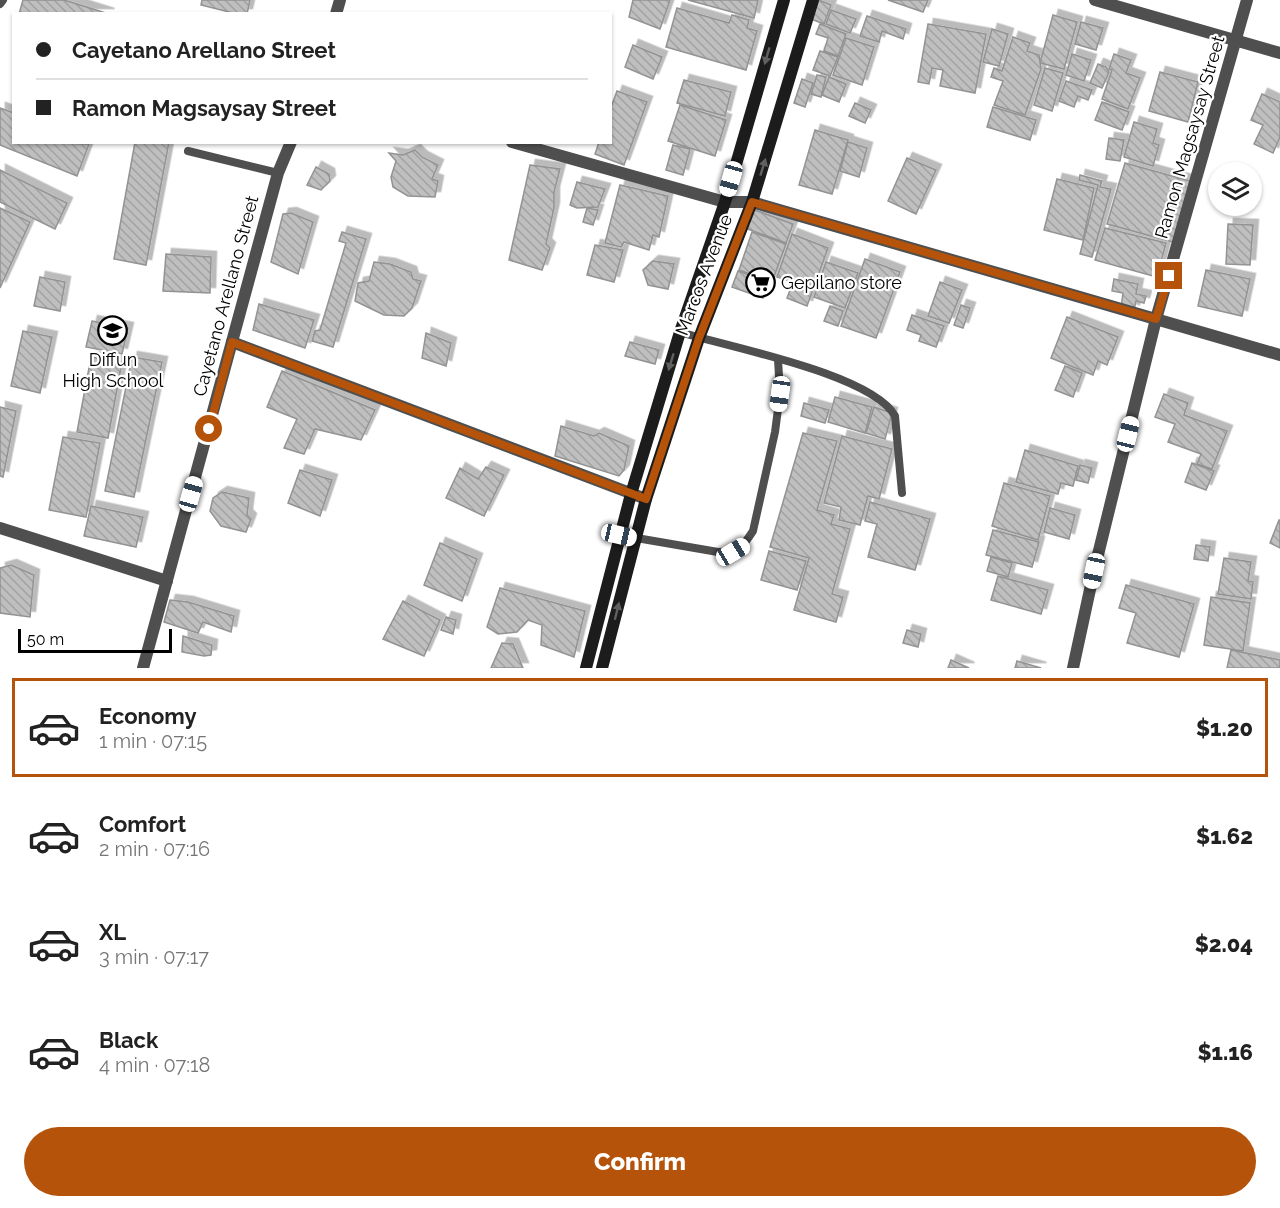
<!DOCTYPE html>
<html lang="en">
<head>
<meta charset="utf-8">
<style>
  :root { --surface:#fff; --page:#f6f6f6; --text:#222; --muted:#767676; --line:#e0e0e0; --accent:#b45309 }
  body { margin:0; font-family:Raleway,sans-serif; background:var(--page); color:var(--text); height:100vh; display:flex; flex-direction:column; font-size:22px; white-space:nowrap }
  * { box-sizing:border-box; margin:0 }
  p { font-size:20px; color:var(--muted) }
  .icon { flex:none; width:33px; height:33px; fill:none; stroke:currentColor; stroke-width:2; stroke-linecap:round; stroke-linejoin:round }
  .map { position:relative; height:668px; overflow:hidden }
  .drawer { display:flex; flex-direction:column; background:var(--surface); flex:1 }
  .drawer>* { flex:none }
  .guide { position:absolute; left:12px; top:12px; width:600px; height:132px; border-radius:0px; box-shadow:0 2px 4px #0004; display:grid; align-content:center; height:132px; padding:0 24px; background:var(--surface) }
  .tools { position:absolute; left:1208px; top:162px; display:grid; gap:12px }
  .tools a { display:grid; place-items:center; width:54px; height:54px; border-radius:50%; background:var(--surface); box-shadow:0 2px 4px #0004; font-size:30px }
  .scale { position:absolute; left:18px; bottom:15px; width:154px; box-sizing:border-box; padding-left:6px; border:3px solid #000; border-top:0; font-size:16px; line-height:21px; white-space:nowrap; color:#000; -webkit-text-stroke:4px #fff; paint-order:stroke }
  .end { position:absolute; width:27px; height:27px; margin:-14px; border:8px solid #b45309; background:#fff; box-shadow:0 0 0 3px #fff }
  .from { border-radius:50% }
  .car { position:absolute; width:18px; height:36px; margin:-18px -9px; border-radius:8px; box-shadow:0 0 4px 2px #0007; background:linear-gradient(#fff 24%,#345 0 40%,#fff 0 76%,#345 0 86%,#fff 0) }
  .guide b { display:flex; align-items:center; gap:21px; height:57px; font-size:22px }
  .guide b+b { border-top:2px solid var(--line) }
  .guide i { width:15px; height:15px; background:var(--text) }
  ul { padding:10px 0 0; list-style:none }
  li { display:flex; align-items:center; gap:18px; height:99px; margin:0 12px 9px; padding:0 12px; border:3px solid transparent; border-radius:0px }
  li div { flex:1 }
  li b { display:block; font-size:22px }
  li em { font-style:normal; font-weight:800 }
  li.active { border-color:var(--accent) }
  li>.icon { width:54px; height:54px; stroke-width:1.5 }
  .primary-button { display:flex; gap:12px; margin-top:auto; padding:12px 24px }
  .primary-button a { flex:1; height:69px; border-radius:36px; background:var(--accent); color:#fff; font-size:24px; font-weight:800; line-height:69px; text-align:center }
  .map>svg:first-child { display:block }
</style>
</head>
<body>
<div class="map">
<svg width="1280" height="668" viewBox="0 0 1280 668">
  <defs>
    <pattern id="building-back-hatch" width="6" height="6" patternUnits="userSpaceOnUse" patternTransform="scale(1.5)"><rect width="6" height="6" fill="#bfbfbf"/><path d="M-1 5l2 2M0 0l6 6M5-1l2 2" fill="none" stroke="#a2a2a2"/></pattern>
    <filter id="shadow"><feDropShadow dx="5.5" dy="-5.5" stdDeviation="0" flood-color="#0004"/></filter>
  </defs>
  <rect width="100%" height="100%" fill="#fff"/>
  <g fill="url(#building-back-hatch)" stroke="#939393" stroke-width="1.5" filter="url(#shadow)">
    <polygon points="23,0 64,0 109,14 19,14"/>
    <polygon points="202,0 250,0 247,14 237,14 201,5"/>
    <polygon points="633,0 670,0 660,29 629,17"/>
    <polygon points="688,0 758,0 754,18"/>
    <polygon points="819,0 831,5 824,24 811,19"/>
    <polygon points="888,0 928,0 923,12"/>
    <polygon points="677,8 729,23 732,15 749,20 747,28 757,31 746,70 666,47"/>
    <polygon points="831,10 856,19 850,33 826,24"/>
    <polygon points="1053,15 1077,22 1064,69 1040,63"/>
    <polygon points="867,16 906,29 903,39 882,31 879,42 860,36"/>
    <polygon points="1081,22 1103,28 1096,50 1075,44"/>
    <polygon points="820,24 846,34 838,56 824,51 828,38 816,34"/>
    <polygon points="928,24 986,34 975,93 940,86 943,70 932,68 929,84 918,82"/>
    <polygon points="992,29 1008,34 999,66 983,62"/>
    <polygon points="1013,37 1030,43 1027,51 1039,55 1041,69 1025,115 994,105 1003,81 991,77 994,68 1002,71"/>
    <polygon points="846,38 874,47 862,85 833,75"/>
    <polygon points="633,45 662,57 653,79 625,67"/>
    <polygon points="820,51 838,57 830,76 813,70"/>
    <polygon points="1072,54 1091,60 1084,81 1066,75"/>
    <polygon points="1114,54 1131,60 1126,73 1140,78 1128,109 1102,99 1112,70 1109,69"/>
    <polygon points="1098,64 1106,67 1109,72 1102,88 1090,83"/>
    <polygon points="1045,68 1063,73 1052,111 1034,105"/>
    <polygon points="1160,72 1198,82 1188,122 1149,111"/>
    <polygon points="817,75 826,77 821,97 811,94"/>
    <polygon points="829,77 846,84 839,102 822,95"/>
    <polygon points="802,79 813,83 805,107 794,103"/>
    <polygon points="684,80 731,92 725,116 677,103"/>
    <polygon points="1066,81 1092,90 1088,100 1078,96 1074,107 1059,101"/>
    <polygon points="617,91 647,102 624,165 595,154 599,142 610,142 610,110"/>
    <polygon points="1262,94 1280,102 1280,137 1273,153 1254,144 1263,125 1251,120"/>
    <polygon points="1102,102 1129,112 1122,130 1095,120"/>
    <polygon points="855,103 871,110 865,123 849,116"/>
    <polygon points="680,105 726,120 715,156 668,141"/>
    <polygon points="993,107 1036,120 1030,140 987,127"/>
    <polygon points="0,108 14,113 14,142 89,144 77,176 0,145"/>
    <polygon points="1134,122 1157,129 1153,143 1159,145 1153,166 1124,157"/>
    <polygon points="815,130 848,140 832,194 799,185"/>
    <polygon points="1109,138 1124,140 1120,161 1106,159"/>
    <polygon points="135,142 169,142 146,265 114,259"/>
    <polygon points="848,142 867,148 859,177 840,171"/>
    <polygon points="673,145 690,149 683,175 666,170"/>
    <polygon points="415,150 422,157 438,165 432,179 438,181 435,197 408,196 393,187 391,177 396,161 389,153 403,155"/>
    <polygon points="907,158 936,170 916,214 888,201"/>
    <polygon points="1125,163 1190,181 1173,242 1107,224"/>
    <polygon points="530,165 560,169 554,192 554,208 546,244 550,248 542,270 509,260"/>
    <polygon points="316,167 329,174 330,181 321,190 307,185"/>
    <polygon points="0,170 67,203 55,229 0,202"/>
    <polygon points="1080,175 1102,181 1100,187 1111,189 1092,257 1080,254 1098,185 1079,180"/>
    <polygon points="1057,179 1094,188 1083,240 1044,230"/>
    <polygon points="577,182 605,189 598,207 577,208 570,205"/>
    <polygon points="620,185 668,196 659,237 653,235 649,250 624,242 621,247 605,243"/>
    <polygon points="0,208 30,222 0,288"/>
    <polygon points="587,208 598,210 593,225 583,222"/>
    <polygon points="752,209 793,224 786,243 745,228"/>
    <polygon points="291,213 313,222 298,274 271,262 283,214"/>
    <polygon points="1228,224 1253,225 1250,265 1226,264"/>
    <polygon points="1105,228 1166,243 1157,277 1095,260"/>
    <polygon points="342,232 366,239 333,347 312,341 315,331 320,330 346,243 339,241"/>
    <polygon points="752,232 786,244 772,282 739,270"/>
    <polygon points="792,234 828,248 807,306 787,298 793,282 777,277"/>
    <polygon points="595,245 623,250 614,282 587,275"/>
    <polygon points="166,254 211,257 210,293 163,291"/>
    <polygon points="865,259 900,272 876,338 841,326"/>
    <polygon points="653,261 674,264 668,289 648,285 643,270"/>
    <polygon points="374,262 390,264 411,272 413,279 421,281 412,308 404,316 384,315 355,301 358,283 369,281"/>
    <polygon points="826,262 858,273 845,308 814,297"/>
    <polygon points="1206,270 1250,279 1242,316 1198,306"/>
    <polygon points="738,271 769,282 763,298 732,287"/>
    <polygon points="40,277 65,282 60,311 34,306"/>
    <polygon points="1114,279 1138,284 1136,294 1146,296 1144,303 1136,301 1134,310 1121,307 1123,293 1112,291"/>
    <polygon points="940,282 962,290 949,323 928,316"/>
    <polygon points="259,304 314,320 305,348 253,330"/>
    <polygon points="961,305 970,308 963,328 954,325"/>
    <polygon points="830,306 843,311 838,326 824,321"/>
    <polygon points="912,315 944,326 936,347 919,341 921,335 907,330"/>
    <polygon points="1067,317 1118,337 1107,365 1098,361 1093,375 1051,358"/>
    <polygon points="92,321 128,328 122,354 86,347"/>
    <polygon points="23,331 52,337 40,393 11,386"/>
    <polygon points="426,333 451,343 446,366 422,358"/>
    <polygon points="630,342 659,350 655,364 625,356"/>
    <polygon points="91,357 122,362 108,438 77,432"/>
    <polygon points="132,357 162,362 134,497 105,491"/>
    <polygon points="1065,366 1082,373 1073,397 1055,390"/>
    <polygon points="282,371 375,410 361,440 315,429 304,454 284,448 297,419 267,407"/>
    <polygon points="1164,394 1188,403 1184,415 1227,431 1212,469 1197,464 1201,454 1168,442 1175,424 1155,417"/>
    <polygon points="835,397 872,407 865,433 828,422"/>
    <polygon points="804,403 829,410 825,423 801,416"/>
    <polygon points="0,407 16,411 3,477 0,476"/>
    <polygon points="874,407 892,413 885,439 866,433"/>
    <polygon points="561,426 594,436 599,433 629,446 624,470 619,476 555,456"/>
    <polygon points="803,433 837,441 817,510 834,515 831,524 850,529 832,594 843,597 836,622 794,610 809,558 770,547"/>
    <polygon points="842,436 892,449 879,499 868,496 860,525 839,520 841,507 824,503"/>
    <polygon points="63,437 100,443 86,517 49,510"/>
    <polygon points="1025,450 1078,466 1073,486 1061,483 1058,494 1016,482"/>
    <polygon points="1192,463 1214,471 1206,490 1185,482"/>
    <polygon points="1080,465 1092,468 1088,483 1076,480"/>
    <polygon points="486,467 504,475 484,516 446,498 460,468 478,479"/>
    <polygon points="300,470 332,480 320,516 288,503"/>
    <polygon points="1004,483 1050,496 1038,540 992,526"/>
    <polygon points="222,492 249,498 247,515 251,519 246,532 221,526 210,511 213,498"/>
    <polygon points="870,502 930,519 915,570 868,557 877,524 865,521"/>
    <polygon points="91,506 143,517 136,547 84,536"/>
    <polygon points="1050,508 1075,515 1069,539 1044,532"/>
    <polygon points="1279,520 1280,520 1280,548 1270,543"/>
    <polygon points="993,530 1039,542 1032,567 986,555"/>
    <polygon points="440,543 477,559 462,601 424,585"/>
    <polygon points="1196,545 1210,547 1208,561 1194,559"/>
    <polygon points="769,551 806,561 797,590 761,580"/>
    <polygon points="991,557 1012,563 1008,577 987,571"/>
    <polygon points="1224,558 1251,562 1248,581 1253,582 1251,599 1218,594"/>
    <polygon points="11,565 34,575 30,617 0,613 0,568"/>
    <polygon points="998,576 1048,590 1041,614 991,600"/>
    <polygon points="1126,585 1194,604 1179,657 1127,643 1136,613 1119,608"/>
    <polygon points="500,588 585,611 574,657 541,645 542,625 528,620 517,632 498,634 487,627"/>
    <polygon points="1211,597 1250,603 1243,651 1204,645"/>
    <polygon points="170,600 188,602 234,616 231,632 203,622 198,633 164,622"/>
    <polygon points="403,601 440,620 424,656 383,639"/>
    <polygon points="446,617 456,620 453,634 441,630"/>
    <polygon points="907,630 921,634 918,647 903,643"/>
    <polygon points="183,636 212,645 211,655 204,656 182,652"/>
    <polygon points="502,643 513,644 523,668 491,668"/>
    <polygon points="1231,650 1280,660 1280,668 1227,668"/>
    <polygon points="951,660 969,668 948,668"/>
    <polygon points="1017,661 1041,668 1015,668"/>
  </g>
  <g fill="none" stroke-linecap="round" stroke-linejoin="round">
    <g stroke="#4f4f4f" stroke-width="8">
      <polyline points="0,4 3,0"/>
      <polyline points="188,151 278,173"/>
      <path d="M 680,332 C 728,347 872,374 895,416 L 902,493"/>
      <path d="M 619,535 L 718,552 C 739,552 742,548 753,531 L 775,432 L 780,394 L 778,359"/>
    </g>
    <g stroke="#4f4f4f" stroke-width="12">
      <polyline points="1095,0 1280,53"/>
      <polyline points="336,14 340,0"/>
      <polyline points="512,142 725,202 752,202 1280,355"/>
      <polyline points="232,342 646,499"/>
      <polyline points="0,528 167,581"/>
      <polyline points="143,668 278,173 291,142"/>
      <polyline points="1073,668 1094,571 1156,319 1247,0"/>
    </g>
    <g stroke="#1c1c1c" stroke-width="12">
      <polyline points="586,668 631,494 680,332 725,202 784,0"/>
      <polyline points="602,668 646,499 699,338 752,202 813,0"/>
    </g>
  </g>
  <defs><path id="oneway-solid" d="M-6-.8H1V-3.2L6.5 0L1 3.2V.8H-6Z" transform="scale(1.5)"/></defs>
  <g fill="#606060">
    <use href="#oneway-solid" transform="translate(767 56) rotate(106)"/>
    <use href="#oneway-solid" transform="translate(763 167) rotate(-73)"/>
    <use href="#oneway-solid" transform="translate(671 362) rotate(107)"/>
    <use href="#oneway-solid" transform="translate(617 611) rotate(-76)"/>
  </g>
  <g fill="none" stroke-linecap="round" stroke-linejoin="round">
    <polyline stroke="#b45309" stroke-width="8" points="209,429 232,342 646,499 699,338 752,202 1156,319 1169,276"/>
  </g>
  <defs>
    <symbol id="supermarket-ring" viewBox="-11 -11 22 22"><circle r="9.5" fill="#fff" stroke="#000" stroke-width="1.5"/><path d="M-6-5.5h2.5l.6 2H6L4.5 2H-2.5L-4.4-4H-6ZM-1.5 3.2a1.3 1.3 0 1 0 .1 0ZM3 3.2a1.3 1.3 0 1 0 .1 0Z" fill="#000"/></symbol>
    <symbol id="school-ring" viewBox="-11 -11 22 22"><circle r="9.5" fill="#fff" stroke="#000" stroke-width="1.5"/><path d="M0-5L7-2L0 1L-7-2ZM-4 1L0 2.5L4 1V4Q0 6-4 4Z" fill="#000"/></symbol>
  </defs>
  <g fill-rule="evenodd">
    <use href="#supermarket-ring" x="744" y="266" width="33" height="33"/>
    <use href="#school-ring" x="96" y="314" width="33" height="33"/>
  </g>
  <g text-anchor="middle" stroke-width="4.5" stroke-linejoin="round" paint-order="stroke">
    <g font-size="18" fill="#000" stroke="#fff">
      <text transform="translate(1190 137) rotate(-74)" y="6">Ramon Magsaysay Street</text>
      <text transform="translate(704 275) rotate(-69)" y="6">Marcos Avenue</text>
      <text transform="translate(226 296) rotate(-75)" y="6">Cayetano Arellano Street</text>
    </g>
    <g font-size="18" fill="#000" stroke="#fff" text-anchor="start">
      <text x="781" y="289">Gepilano store</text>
      <text x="113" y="366" text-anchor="middle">Diffun<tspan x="113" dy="21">High School</tspan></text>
    </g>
  </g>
</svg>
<div class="tools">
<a><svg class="icon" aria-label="layers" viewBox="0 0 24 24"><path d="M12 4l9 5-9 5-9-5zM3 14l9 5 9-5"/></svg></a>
</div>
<div class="scale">50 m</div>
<i class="end from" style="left:209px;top:429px"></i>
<i class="end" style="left:1169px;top:276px"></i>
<i class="car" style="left:731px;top:179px;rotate:196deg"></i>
<i class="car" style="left:780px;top:394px;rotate:188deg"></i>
<i class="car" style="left:1128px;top:434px;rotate:14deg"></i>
<i class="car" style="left:191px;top:494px;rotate:16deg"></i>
<i class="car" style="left:619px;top:535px;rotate:103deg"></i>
<i class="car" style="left:733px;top:552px;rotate:59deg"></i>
<i class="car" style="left:1094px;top:571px;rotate:192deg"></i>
<div class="guide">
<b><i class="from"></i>Cayetano Arellano Street</b>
<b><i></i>Ramon Magsaysay Street</b>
</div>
</div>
<section class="drawer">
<ul>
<li class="active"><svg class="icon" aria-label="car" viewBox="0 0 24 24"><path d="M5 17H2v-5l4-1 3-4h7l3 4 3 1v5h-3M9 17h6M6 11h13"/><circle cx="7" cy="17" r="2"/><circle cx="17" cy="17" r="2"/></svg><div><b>Economy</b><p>1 min · 07:15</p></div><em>$1.20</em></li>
<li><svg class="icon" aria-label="car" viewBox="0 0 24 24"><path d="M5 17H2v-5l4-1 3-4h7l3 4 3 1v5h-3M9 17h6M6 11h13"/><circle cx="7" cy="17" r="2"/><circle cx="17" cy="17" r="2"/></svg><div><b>Comfort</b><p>2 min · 07:16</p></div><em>$1.62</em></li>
<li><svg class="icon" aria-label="car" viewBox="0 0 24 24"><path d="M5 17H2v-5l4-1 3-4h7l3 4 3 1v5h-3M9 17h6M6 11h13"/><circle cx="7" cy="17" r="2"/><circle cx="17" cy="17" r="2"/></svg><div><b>XL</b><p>3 min · 07:17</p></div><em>$2.04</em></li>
<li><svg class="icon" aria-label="car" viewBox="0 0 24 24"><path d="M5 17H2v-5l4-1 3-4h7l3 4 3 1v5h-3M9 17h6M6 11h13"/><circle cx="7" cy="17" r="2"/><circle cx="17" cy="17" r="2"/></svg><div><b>Black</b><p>4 min · 07:18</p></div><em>$1.16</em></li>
</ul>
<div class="primary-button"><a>Confirm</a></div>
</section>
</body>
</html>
